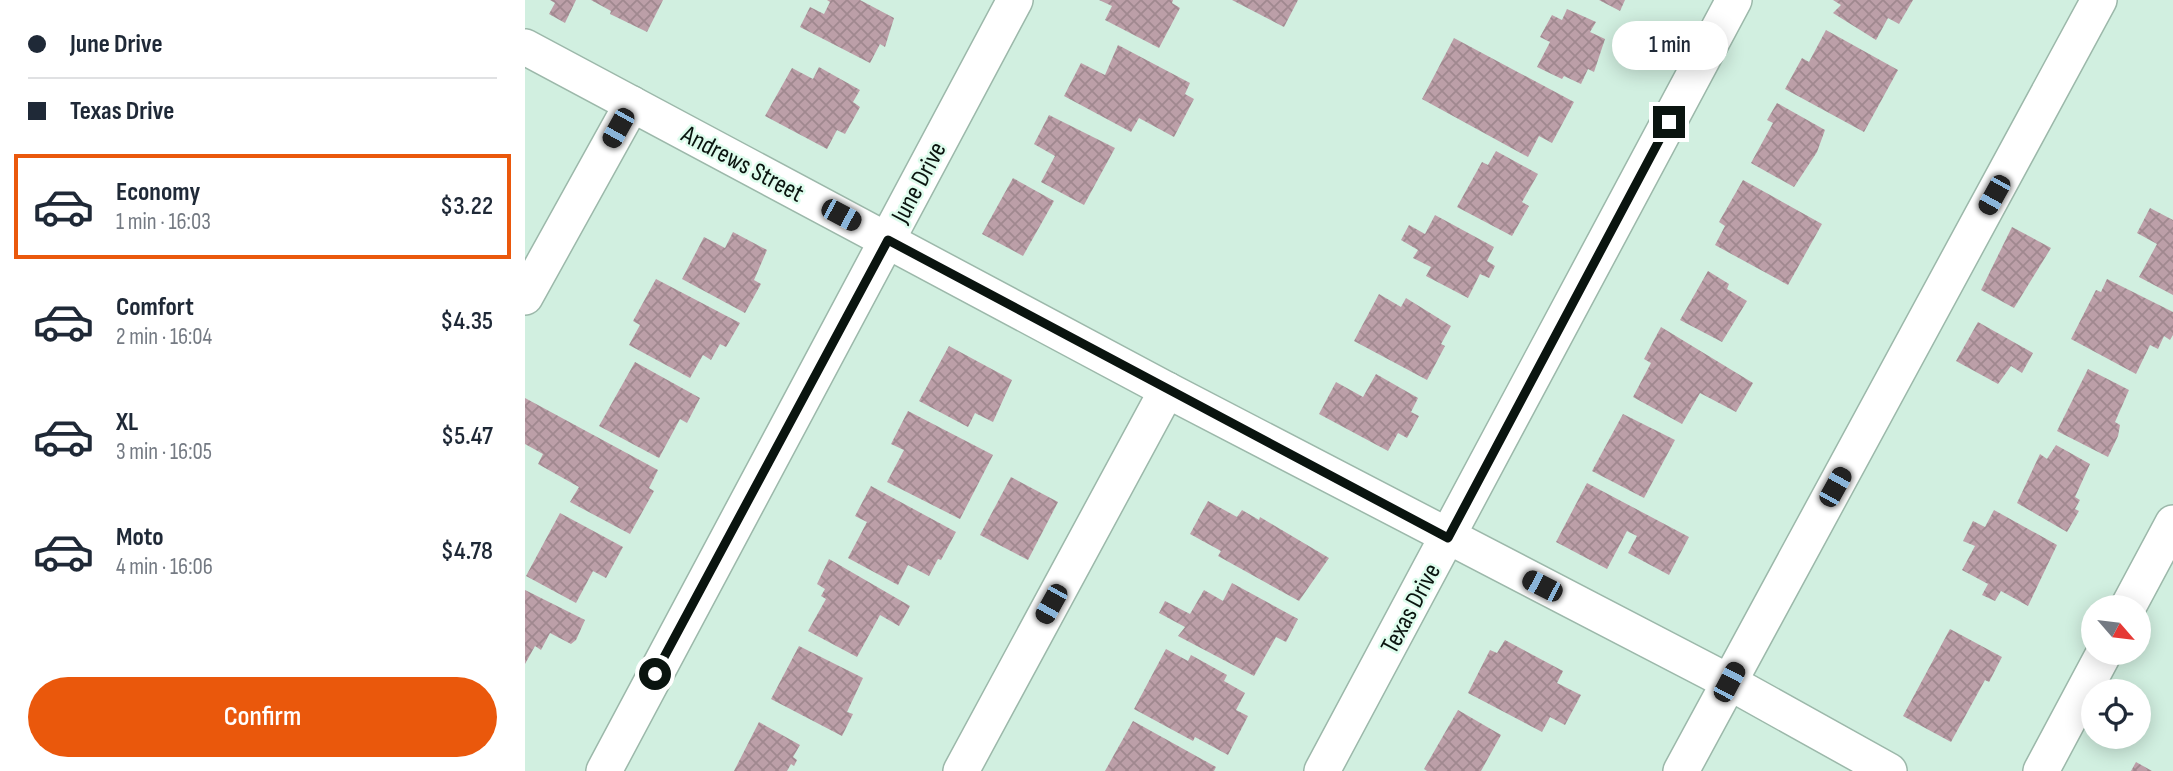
<!DOCTYPE html>
<html lang="en">
<head>
<meta charset="utf-8">
<style>
  :root { --surface:#fff; --page:#f2f2f3; --text:#1f2937; --muted:#747a83; --line:#e0e1e3; --accent:#ea580c }
  body { margin:0; font-family:"Sofia Sans Condensed",sans-serif; background:var(--page); color:var(--text); height:100vh; display:flex; flex-direction:column; font-size:26px; white-space:nowrap }
  * { box-sizing:border-box; margin:0 }
  p { font-size:23px; color:var(--muted) }
  .icon { flex:none; width:38px; height:38px; fill:none; stroke:currentColor; stroke-width:2; stroke-linecap:round; stroke-linejoin:round }
  .map { position:relative; flex:1; overflow:hidden }
  .sheet { display:flex; flex-direction:column; background:var(--surface); width:525px }
  .sheet>* { flex:none }
  .top-card { display:grid; align-content:center; height:154px; padding:0 28px; background:var(--surface) }
  .needle { width:46px; rotate:118deg }
  .buttons { position:absolute; left:1556px; top:595px; display:grid; gap:14px }
  .buttons a { display:grid; place-items:center; width:70px; height:70px; border-radius:50%; background:var(--surface); box-shadow:0 4px 18px #0003; font-size:35px }
  .end { position:absolute; width:32px; height:32px; margin:-16px; border:9px solid #0a140f; background:#fff; box-shadow:0 0 0 4px #fff }
  .from { border-radius:50% }
  .bubble { position:absolute; height:49px; border-radius:24px; background:var(--surface); box-shadow:0 4px 18px #0003; font-size:23px; font-weight:600; line-height:49px; text-align:center }
  .car { position:absolute; width:21px; height:42px; margin:-21px -10px; border-radius:9px; box-shadow:0 0 5px 2px #0007; background:linear-gradient(#222 24%,#8ab4d8 0 40%,#222 0 76%,#8ab4d8 0 86%,#222 0) }
  .top-card b { display:flex; align-items:center; gap:24px; height:66px; font-size:26px }
  .top-card b+b { border-top:2px solid var(--line) }
  .top-card i { width:18px; height:18px; background:var(--text) }
  ul { padding:0; list-style:none }
  li { display:flex; align-items:center; gap:21px; height:105px; margin:0 14px 10px; padding:0 14px; border:4px solid transparent; border-radius:0px }
  li div { flex:1 }
  li b { display:block; font-size:26px }
  li em { font-style:normal; font-weight:600 }
  li.current { border-color:var(--accent) }
  li>.icon { width:63px; height:63px; stroke-width:1.5 }
  .button { display:flex; gap:14px; margin-top:auto; padding:14px 28px }
  .button a { flex:1; height:80px; border-radius:42px; background:var(--accent); color:#fff; font-size:28px; font-weight:600; line-height:80px; text-align:center }
  main { display:flex; flex:1; min-height:0 }
  .map>svg:first-child { display:block }
</style>
</head>
<body>
<main>
<section class="sheet">
<div class="top-card">
<b><i class="from"></i>June Drive</b>
<b><i></i>Texas Drive</b>
</div>
<ul>
<li class="current"><svg class="icon" aria-label="car" viewBox="0 0 24 24"><path d="M5 17H2v-5l4-1 3-4h7l3 4 3 1v5h-3M9 17h6M6 11h13"/><circle cx="7" cy="17" r="2"/><circle cx="17" cy="17" r="2"/></svg><div><b>Economy</b><p>1 min · 16:03</p></div><em>$3.22</em></li>
<li><svg class="icon" aria-label="car" viewBox="0 0 24 24"><path d="M5 17H2v-5l4-1 3-4h7l3 4 3 1v5h-3M9 17h6M6 11h13"/><circle cx="7" cy="17" r="2"/><circle cx="17" cy="17" r="2"/></svg><div><b>Comfort</b><p>2 min · 16:04</p></div><em>$4.35</em></li>
<li><svg class="icon" aria-label="car" viewBox="0 0 24 24"><path d="M5 17H2v-5l4-1 3-4h7l3 4 3 1v5h-3M9 17h6M6 11h13"/><circle cx="7" cy="17" r="2"/><circle cx="17" cy="17" r="2"/></svg><div><b>XL</b><p>3 min · 16:05</p></div><em>$5.47</em></li>
<li><svg class="icon" aria-label="car" viewBox="0 0 24 24"><path d="M5 17H2v-5l4-1 3-4h7l3 4 3 1v5h-3M9 17h6M6 11h13"/><circle cx="7" cy="17" r="2"/><circle cx="17" cy="17" r="2"/></svg><div><b>Moto</b><p>4 min · 16:06</p></div><em>$4.78</em></li>
</ul>
<div class="button"><a>Confirm</a></div>
</section>
<div class="map">
<svg width="1648" height="771" viewBox="0 0 1648 771">
  <defs>
    <pattern id="building-cross-hatch" width="8" height="8" patternUnits="userSpaceOnUse" patternTransform="scale(1.75)"><rect width="8" height="8" fill="#bc9fa8"/><path d="M0 0l8 8M0 8l8-8" fill="none" stroke="#a0888f"/></pattern>
  </defs>
  <rect width="100%" height="100%" fill="#d1efe0"/>
  <g fill="url(#building-cross-hatch)">
    <polygon points="25,0 51,0 40,23 24,14 30,3"/>
    <polygon points="66,0 138,0 122,32 85,14 86,11"/>
    <polygon points="302,0 335,0 369,18 360,47 355,44 345,63 275,27 285,7 299,14 305,2"/>
    <polygon points="574,0 648,0 647,3 655,8 634,48 580,20 587,6"/>
    <polygon points="707,0 773,0 759,27"/>
    <polygon points="1074,0 1100,0 1095,11"/>
    <polygon points="1308,0 1388,0 1374,24 1363,18 1351,40 1308,13 1316,5"/>
    <polygon points="1042,9 1071,22 1065,32 1080,39 1069,72 1063,69 1056,84 1039,76 1037,79 1012,67 1025,42 1015,37 1027,15 1037,20"/>
    <polygon points="1301,30 1373,70 1339,132 1260,89 1277,58 1284,62"/>
    <polygon points="929,38 1049,102 1027,143 1014,136 1003,157 897,99"/>
    <polygon points="593,45 665,83 660,94 669,99 649,137 614,118 606,132 539,96 556,63 580,75"/>
    <polygon points="294,67 335,90 328,102 335,107 320,134 312,130 302,149 240,116 267,68 288,79"/>
    <polygon points="1252,103 1300,130 1292,152 1269,187 1226,163 1248,123 1242,120"/>
    <polygon points="524,115 590,148 559,205 516,182 530,156 509,144"/>
    <polygon points="971,151 1013,174 997,202 1004,206 987,236 932,207 957,162 963,165"/>
    <polygon points="488,178 529,201 498,256 457,234"/>
    <polygon points="1218,180 1297,224 1263,285 1190,245 1200,226 1194,222"/>
    <polygon points="1625,208 1648,220 1648,295 1614,277 1632,244 1612,233"/>
    <polygon points="910,215 969,247 962,261 970,266 964,278 955,274 943,298 901,276 906,267 888,258 893,250 876,240 884,225 900,234"/>
    <polygon points="1487,227 1526,248 1489,308 1456,290"/>
    <polygon points="208,232 242,250 229,280 236,284 220,313 157,279 179,237 200,248"/>
    <polygon points="1183,271 1204,284 1202,289 1222,301 1197,342 1155,320"/>
    <polygon points="131,279 215,323 201,347 195,344 186,360 178,355 165,378 104,345 115,325 108,321"/>
    <polygon points="1582,279 1648,312 1648,335 1645,340 1639,336 1633,349 1625,345 1611,374 1546,339 1571,290 1576,292"/>
    <polygon points="854,294 876,307 881,298 926,326 916,344 920,346 902,380 829,341"/>
    <polygon points="1453,322 1508,353 1497,373 1486,366 1473,384 1431,361"/>
    <polygon points="1136,327 1228,383 1211,412 1175,393 1157,424 1108,397 1126,363 1119,359"/>
    <polygon points="424,346 487,380 468,422 450,413 443,427 394,401"/>
    <polygon points="110,362 175,398 162,423 155,419 134,458 74,426"/>
    <polygon points="1563,369 1604,390 1590,422 1595,425 1593,436 1583,457 1532,431"/>
    <polygon points="851,374 893,398 886,412 894,416 882,438 873,433 863,451 794,414 811,382 838,397"/>
    <polygon points="0,398 133,470 124,488 129,491 105,534 45,502 54,487 13,464 18,454 0,444"/>
    <polygon points="383,411 468,455 435,519 362,482 379,450 366,444"/>
    <polygon points="1098,414 1150,440 1119,498 1067,471"/>
    <polygon points="1531,445 1565,464 1550,497 1555,500 1550,509 1554,511 1542,532 1492,503 1515,454 1522,459"/>
    <polygon points="486,477 533,502 503,560 455,535"/>
    <polygon points="1062,483 1164,537 1144,575 1103,553 1112,536 1102,531 1082,569 1031,542"/>
    <polygon points="346,486 431,532 416,560 413,559 404,576 383,565 373,585 323,558 342,522 330,516"/>
    <polygon points="683,501 712,517 717,510 734,520 735,517 804,558 774,601 693,556 696,551 665,534"/>
    <polygon points="1469,510 1532,545 1503,606 1476,591 1470,601 1457,595 1463,584 1437,570 1450,546 1438,541 1448,521 1460,527"/>
    <polygon points="35,513 98,547 81,578 68,571 51,603 1,576"/>
    <polygon points="304,559 385,606 374,626 355,615 332,657 283,631 301,599 296,596 300,589 292,584"/>
    <polygon points="707,583 773,619 761,642 751,637 729,676 653,636 660,627 634,613 640,601 665,614 679,590 698,601"/>
    <polygon points="0,590 60,620 51,640 46,644 25,633 16,650 10,646 0,664"/>
    <polygon points="1425,629 1477,657 1464,682 1460,680 1426,742 1378,716"/>
    <polygon points="980,640 1038,671 1032,683 1056,695 1040,725 1025,717 1017,732 943,693 965,650 972,653"/>
    <polygon points="274,646 338,678 322,712 328,714 317,736 246,699"/>
    <polygon points="641,649 663,661 666,655 702,675 699,681 720,693 711,710 723,716 703,755 670,737 668,741 609,709"/>
    <polygon points="933,710 976,735 956,771 902,771 899,769"/>
    <polygon points="608,721 691,767 689,771 580,771"/>
    <polygon points="234,722 275,745 268,757 272,760 269,766 266,764 262,771 209,771"/>
    <polygon points="1611,762 1627,771 1606,771"/>
  </g>
  <g fill="none" stroke-linecap="round" stroke-linejoin="round">
    <defs>
      <g id="minor">
        <polyline points="0,47 642,390 1204,682 1364,771"/>
        <polyline points="0,297 107,104"/>
        <polyline points="1603,607 1648,523"/>
        <polyline points="79,771 490,0"/>
        <polyline points="436,771 642,390"/>
        <polyline points="797,771 1209,0"/>
        <polyline points="1156,771 1574,0"/>
        <polyline points="1516,771 1579,653"/>
      </g>
    </defs>
    <use href="#minor" stroke="#9cb8aa" stroke-width="38"/>
    <use href="#minor" stroke="#fff" stroke-width="35"/>
  </g>
  <g fill="none" stroke-linecap="round" stroke-linejoin="round">
    <polyline stroke="#0a140f" stroke-width="9" points="130,674 363,240 923,538 1144,122"/>
  </g>
  <g text-anchor="middle" stroke-width="5" stroke-linejoin="round" paint-order="stroke">
    <g font-size="26" fill="#0a140f" stroke="#defced">
      <text transform="translate(218 163) rotate(28)" y="9">Andrews Street</text>
      <text transform="translate(393 182) rotate(-62)" y="9">June Drive</text>
      <text transform="translate(885 608) rotate(-62)" y="9">Texas Drive</text>
    </g>
  </g>
</svg>
<div class="buttons">
<a><svg class="needle" viewBox="-14 -14 28 28"><path d="M0-13l5 13h-10z" fill="#e53935"/><path d="M0 13l5-13h-10z" fill="#747a83"/></svg></a>
<a><svg class="icon" aria-label="locate" viewBox="0 0 24 24"><circle cx="12" cy="12" r="6"/><path d="M12 2v4M12 18v4M2 12h4M18 12h4"/></svg></a>
</div>
<i class="end from" style="left:130px;top:674px"></i>
<i class="end" style="left:1144px;top:122px"></i>
<div class="bubble" style="left:1087px;top:21px;width:116px">1 min</div>
<i class="car" style="left:93px;top:128px;rotate:209deg"></i>
<i class="car" style="left:1469px;top:195px;rotate:209deg"></i>
<i class="car" style="left:316px;top:215px;rotate:118deg"></i>
<i class="car" style="left:1310px;top:487px;rotate:29deg"></i>
<i class="car" style="left:1017px;top:586px;rotate:297deg"></i>
<i class="car" style="left:526px;top:604px;rotate:209deg"></i>
<i class="car" style="left:1204px;top:682px;rotate:28deg"></i>
</div>
</main>
</body>
</html>
